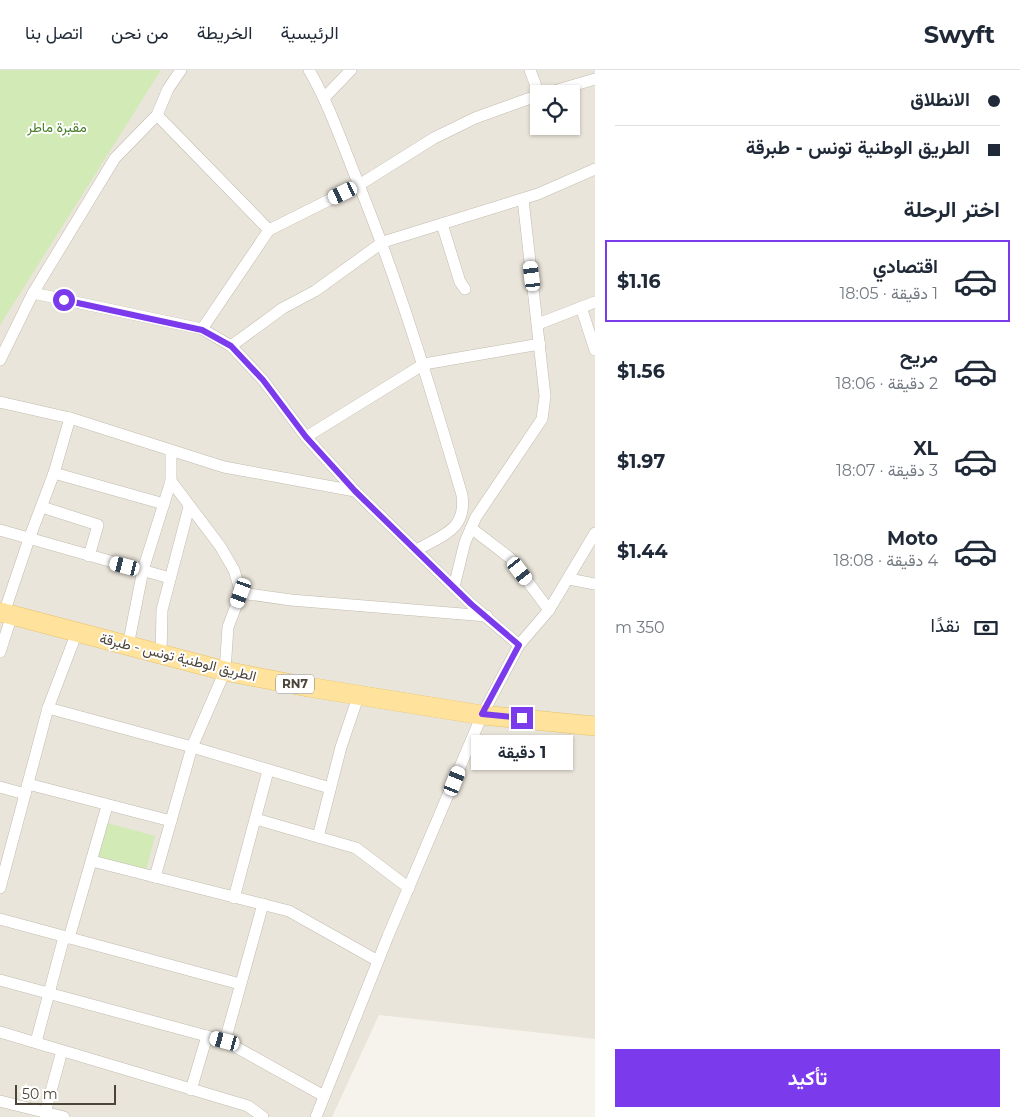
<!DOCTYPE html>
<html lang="ar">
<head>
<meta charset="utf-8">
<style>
  :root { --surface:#fff; --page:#f2f2f3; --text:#1f2937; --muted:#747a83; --line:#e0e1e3; --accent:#7c3aed }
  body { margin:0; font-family:Montserrat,Vazirmatn,sans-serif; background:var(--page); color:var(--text); direction:rtl; height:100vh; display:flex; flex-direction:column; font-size:19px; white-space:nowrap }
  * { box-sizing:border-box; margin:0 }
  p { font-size:16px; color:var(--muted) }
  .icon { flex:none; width:28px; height:28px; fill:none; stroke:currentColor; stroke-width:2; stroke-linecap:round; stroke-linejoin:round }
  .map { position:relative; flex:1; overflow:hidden; direction:ltr }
  .side { display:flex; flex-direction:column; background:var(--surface); width:425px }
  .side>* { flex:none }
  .banner { display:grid; align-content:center; height:110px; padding:0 20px; background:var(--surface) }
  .controls { position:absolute; left:530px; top:15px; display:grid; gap:10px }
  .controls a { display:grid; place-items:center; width:50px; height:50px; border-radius:0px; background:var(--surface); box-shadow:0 1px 4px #0004; font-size:25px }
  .scale { position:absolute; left:15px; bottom:12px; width:101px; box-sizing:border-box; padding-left:5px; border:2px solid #4b4439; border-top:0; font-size:14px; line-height:18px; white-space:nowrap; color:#4b4439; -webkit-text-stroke:4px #fff; paint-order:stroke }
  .end { position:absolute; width:22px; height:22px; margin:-11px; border:6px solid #7c3aed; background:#fff; box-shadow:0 0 0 2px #fff }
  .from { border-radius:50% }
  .bubble { position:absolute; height:35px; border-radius:0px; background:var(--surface); box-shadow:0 1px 4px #0004; font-size:16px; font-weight:700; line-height:35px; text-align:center; direction:rtl }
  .car { position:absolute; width:15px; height:30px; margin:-15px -8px; border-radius:6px; box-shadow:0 0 4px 1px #0007; background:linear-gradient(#fff 24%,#345 0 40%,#fff 0 76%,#345 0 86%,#fff 0) }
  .banner b { display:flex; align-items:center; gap:18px; height:48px; font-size:19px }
  .banner b+b { border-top:1px solid var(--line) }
  .banner i { width:12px; height:12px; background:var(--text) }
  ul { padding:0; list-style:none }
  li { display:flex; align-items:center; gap:15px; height:82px; margin:0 10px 8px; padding:0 10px; border:2px solid transparent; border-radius:0px }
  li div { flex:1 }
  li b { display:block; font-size:19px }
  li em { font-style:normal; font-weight:700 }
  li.on { border-color:var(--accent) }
  li>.icon { width:45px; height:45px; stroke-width:1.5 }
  h2 { padding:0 20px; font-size:22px; line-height:60px }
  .pay { display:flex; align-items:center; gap:12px; height:55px; padding:0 20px; font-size:19px }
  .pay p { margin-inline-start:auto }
  .cta { display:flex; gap:10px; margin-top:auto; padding:10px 20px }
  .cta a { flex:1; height:58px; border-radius:0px; background:var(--accent); color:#fff; font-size:20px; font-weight:700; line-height:58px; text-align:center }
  header { display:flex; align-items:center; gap:30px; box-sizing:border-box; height:70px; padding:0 25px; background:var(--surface); border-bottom:1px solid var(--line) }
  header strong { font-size:24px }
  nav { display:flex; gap:28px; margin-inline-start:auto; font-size:18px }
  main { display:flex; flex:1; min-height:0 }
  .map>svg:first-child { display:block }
</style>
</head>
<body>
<header>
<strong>Swyft</strong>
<nav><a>الرئيسية</a><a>الخريطة</a><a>من نحن</a><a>اتصل بنا</a></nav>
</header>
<main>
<section class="side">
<div class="banner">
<b><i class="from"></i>الانطلاق</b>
<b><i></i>الطريق الوطنية تونس - طبرقة</b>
</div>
<h2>اختر الرحلة</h2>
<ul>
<li class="on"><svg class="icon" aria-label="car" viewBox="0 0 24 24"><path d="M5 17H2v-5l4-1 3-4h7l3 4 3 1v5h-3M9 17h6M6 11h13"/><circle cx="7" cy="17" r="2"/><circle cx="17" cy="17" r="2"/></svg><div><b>اقتصادي</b><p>1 دقيقة · 18:05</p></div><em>$1.16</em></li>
<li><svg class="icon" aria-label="car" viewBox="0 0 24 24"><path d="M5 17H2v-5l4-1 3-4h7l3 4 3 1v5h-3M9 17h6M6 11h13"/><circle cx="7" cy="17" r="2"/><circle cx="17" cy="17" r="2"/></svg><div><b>مريح</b><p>2 دقيقة · 18:06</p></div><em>$1.56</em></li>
<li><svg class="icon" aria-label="car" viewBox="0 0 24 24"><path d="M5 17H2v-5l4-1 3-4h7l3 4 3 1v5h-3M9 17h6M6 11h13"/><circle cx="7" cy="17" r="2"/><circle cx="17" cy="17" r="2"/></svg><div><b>XL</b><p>3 دقيقة · 18:07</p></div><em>$1.97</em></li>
<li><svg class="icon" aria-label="car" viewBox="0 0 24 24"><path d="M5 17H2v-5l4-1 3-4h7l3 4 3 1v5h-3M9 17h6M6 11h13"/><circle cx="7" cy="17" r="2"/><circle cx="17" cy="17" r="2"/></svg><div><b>Moto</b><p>4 دقيقة · 18:08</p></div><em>$1.44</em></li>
</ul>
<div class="pay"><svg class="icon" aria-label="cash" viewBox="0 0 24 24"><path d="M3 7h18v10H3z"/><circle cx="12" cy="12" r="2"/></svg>نقدًا<p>350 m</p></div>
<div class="cta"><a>تأكيد</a></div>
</section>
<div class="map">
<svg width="595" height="1047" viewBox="0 0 595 1047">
  <rect width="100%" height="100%" fill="#f6f3ec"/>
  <path fill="#eae5da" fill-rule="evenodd" d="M 0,0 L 595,0 L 595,969 L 379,945 L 332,1047 L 0,1047 ZM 539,24 L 571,24 L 571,56 L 539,56 Z"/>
  <g fill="#d2eab5">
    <polygon points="0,0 161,0 0,255"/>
    <polygon points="104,752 155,766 144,808 93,794"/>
  </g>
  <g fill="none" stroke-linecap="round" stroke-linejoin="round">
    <defs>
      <g id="street">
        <path d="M 309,0 C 330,36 343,76 359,115 C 400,216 431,320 462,425 C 467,460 442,465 417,480"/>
        <polyline points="530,0 539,24"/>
        <polyline points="544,24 595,9"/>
        <polyline points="325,27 351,0"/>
        <polyline points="157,45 269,160"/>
        <polyline points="442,154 460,212 465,219"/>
        <polyline points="33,223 202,259 231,276 263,310 306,367 355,421 471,534 519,575"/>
        <polyline points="581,237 595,280"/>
        <polyline points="538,254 595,232"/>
        <polyline points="202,259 269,160 359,115 434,68 475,48 539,25"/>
        <polyline points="231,276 283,238 315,221 383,172 538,124 595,99"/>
        <polyline points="0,290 33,223 115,88 157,45 168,19 181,0"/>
        <polyline points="0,332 70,348 224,397 355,421"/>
        <polyline points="306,367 424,294 540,274"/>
        <polyline points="54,403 164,434"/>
        <polyline points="42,437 98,455 89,486"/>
        <polyline points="471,458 510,488 549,540"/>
        <polyline points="0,460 170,508"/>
        <polyline points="569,509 595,514"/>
        <polyline points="454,517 465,472 476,447 542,349 545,326 523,129"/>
        <polyline points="241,523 291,530 487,546"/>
        <polyline points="4,543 29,469 54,403 70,348"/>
        <polyline points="128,576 143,500 171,411"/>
        <polyline points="0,582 12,545"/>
        <polyline points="161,584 162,540 189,437"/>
        <polyline points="48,638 192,677 330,718"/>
        <polyline points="28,714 171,751"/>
        <polyline points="0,717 25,724"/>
        <polyline points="256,749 356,778 409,818"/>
        <polyline points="318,767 341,677 359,624"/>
        <polyline points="92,791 289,841 378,891"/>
        <polyline points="155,807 192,677 225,601 228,557 241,523 234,500 220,476 171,411 171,380"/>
        <polyline points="0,818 48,638 77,562"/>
        <polyline points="234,828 268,701"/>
        <polyline points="0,849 240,914"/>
        <polyline points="69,868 107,736"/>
        <polyline points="0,910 225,971 324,1026"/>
        <polyline points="0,962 248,1036 263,1047"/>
        <polyline points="225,971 263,834"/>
        <polyline points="36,972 64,867"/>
        <polyline points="191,1020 207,966"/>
        <polyline points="0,1031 64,1047"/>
        <polyline points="45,1043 62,981"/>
        <polyline points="316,1047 388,866 482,645 519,575 549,540 595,463"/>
      </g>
      <polyline id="primary" points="0,542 225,601 308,617 482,645 595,656"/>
    </defs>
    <use href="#street" stroke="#c2bbae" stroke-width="12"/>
    <use href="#primary" stroke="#e6c16a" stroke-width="20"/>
    <use href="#street" stroke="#fff" stroke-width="11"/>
    <use href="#primary" stroke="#ffe39c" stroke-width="19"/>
  </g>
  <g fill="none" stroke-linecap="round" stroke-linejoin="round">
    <polyline stroke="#7c3aed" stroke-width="6" points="64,230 202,260 231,276 263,310 306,367 355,421 471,534 519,575 482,644 522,648"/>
  </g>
  <g text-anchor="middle" stroke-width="4" stroke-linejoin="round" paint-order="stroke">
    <rect fill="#fff" stroke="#817c74" stroke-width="1" x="276" y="604.5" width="38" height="19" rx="4"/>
    <g font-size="12" font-weight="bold" fill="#4b4439">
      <text x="295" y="618">RN7</text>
    </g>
    <g font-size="14" fill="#4a7f2a" stroke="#fff">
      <text x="57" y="62">مقبرة ماطر</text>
    </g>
    <g font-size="14" fill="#4b4439" stroke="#fff">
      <text transform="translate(178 587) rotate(14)" y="5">الطريق الوطنية تونس - طبرقة</text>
    </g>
  </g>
</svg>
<div class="controls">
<a><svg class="icon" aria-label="locate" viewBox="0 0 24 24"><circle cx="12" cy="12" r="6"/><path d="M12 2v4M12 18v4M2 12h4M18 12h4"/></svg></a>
</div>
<div class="scale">50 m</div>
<i class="end from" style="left:64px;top:230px"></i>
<i class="end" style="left:522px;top:648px"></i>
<div class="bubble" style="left:471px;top:665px;width:102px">1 دقيقة</div>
<i class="car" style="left:343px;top:123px;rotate:244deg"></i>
<i class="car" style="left:532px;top:206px;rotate:353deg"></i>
<i class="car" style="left:125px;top:496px;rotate:284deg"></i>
<i class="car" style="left:520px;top:501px;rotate:143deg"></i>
<i class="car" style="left:241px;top:523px;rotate:200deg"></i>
<i class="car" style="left:455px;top:711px;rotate:22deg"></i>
<i class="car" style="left:225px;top:971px;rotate:285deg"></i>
</div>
</main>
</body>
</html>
